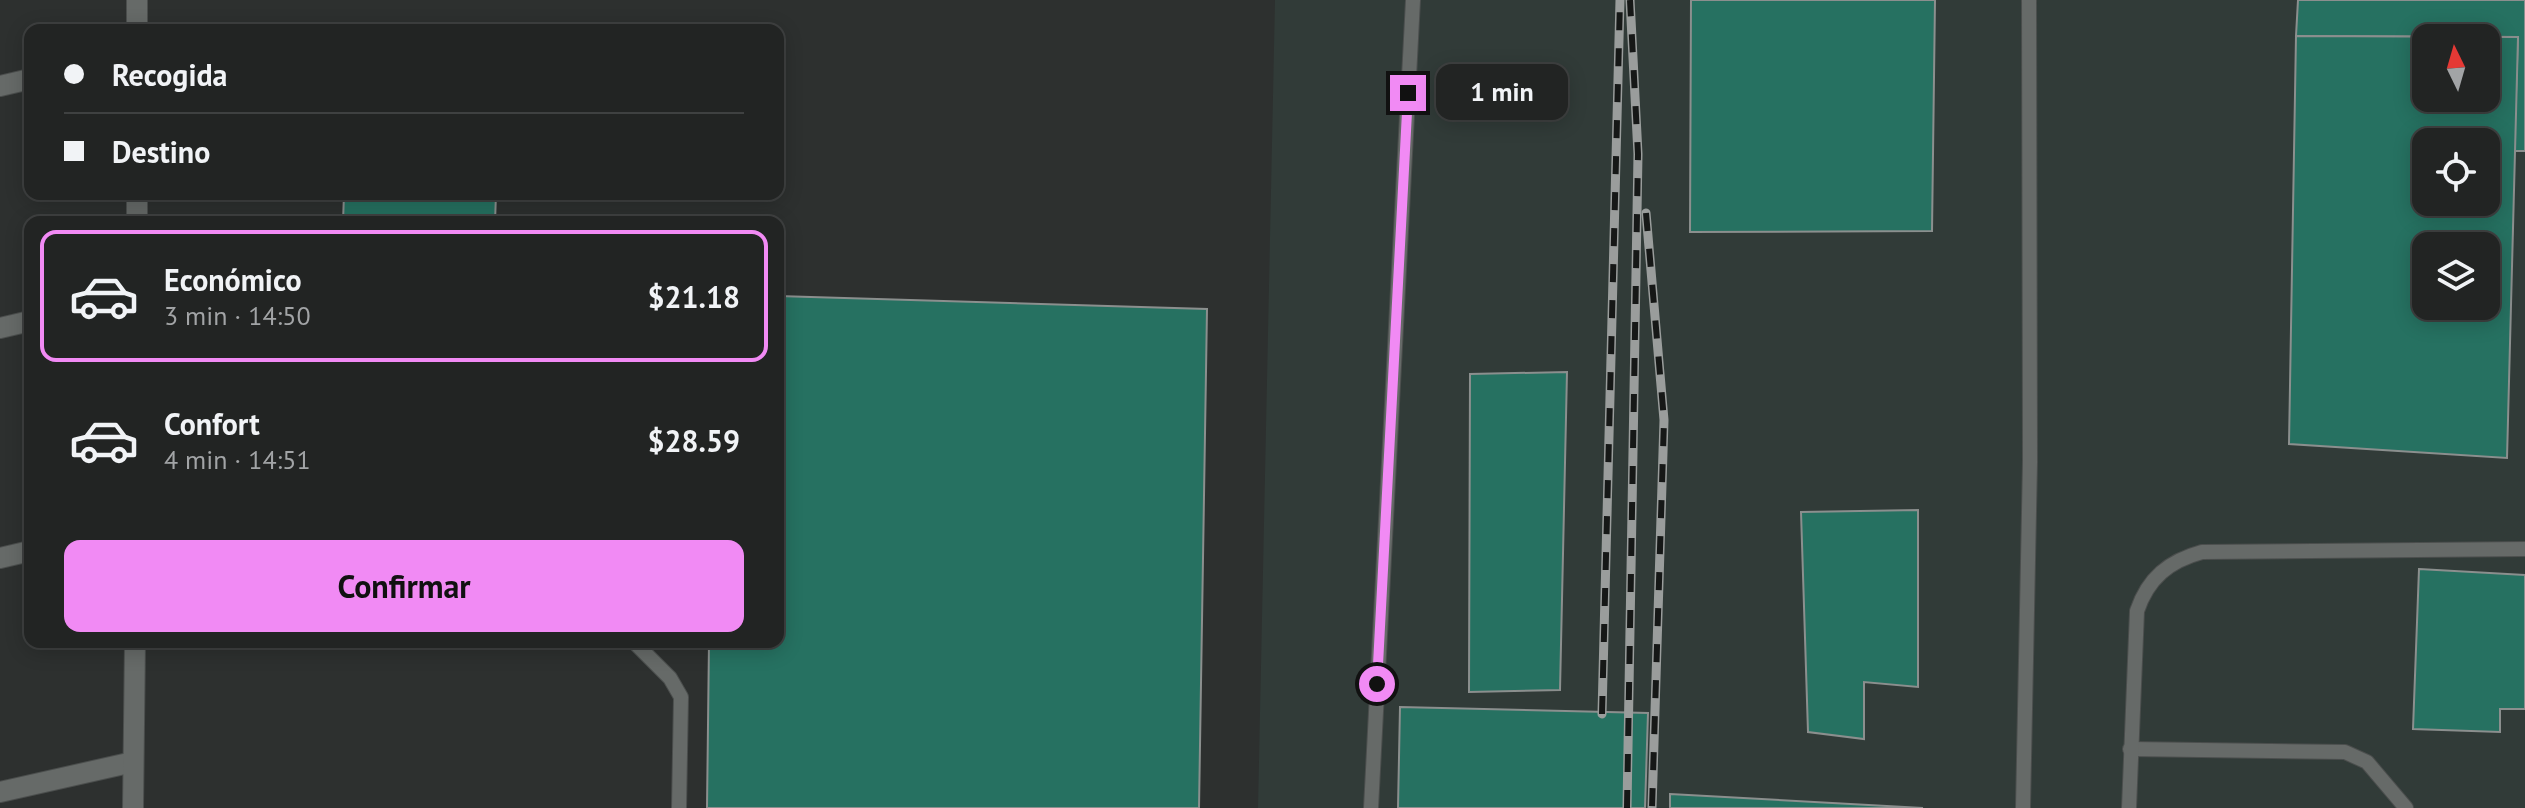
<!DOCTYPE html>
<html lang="es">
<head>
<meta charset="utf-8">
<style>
  :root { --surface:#222423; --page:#2a2c2b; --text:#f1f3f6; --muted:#a2a4a6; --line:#3f4141; --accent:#f18af4 }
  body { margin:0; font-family:"PT Sans",sans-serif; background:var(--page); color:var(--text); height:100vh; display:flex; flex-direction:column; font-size:30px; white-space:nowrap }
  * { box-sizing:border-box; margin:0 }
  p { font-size:26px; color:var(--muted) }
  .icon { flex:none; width:44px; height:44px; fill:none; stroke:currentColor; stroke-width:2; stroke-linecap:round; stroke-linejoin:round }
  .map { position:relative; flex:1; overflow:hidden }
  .panel { position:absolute; left:24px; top:216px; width:760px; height:432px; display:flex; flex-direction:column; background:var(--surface); border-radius:16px; box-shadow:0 4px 20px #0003,0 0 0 2px var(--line) }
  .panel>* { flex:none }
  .hud { position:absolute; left:24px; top:24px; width:760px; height:176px; border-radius:16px; box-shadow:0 4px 20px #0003,0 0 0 2px var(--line); display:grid; align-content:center; height:176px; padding:0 40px; background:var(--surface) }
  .needle { width:52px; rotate:355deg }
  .controls { position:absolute; left:2412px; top:24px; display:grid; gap:16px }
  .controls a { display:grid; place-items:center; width:88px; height:88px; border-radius:16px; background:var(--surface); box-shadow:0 4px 20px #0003,0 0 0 2px var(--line); font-size:40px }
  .end { position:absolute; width:36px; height:36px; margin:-18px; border:10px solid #f18af4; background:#111; box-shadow:0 0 0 4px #111 }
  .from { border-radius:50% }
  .bubble { position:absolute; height:56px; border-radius:16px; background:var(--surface); box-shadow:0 4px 20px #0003,0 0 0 2px var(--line); font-size:26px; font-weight:800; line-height:56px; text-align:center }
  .hud b { display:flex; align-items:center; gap:28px; height:76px; font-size:30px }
  .hud b+b { border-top:2px solid var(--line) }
  .hud i { width:20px; height:20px; background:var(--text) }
  ul { padding:14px 0 0; list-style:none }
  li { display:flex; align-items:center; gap:24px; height:132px; margin:0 16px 12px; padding:0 24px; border:4px solid transparent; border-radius:16px }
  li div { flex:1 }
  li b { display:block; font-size:30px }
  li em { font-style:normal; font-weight:800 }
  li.active { border-color:var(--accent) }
  li>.icon { width:72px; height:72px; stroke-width:1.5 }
  .button { display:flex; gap:16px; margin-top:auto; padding:16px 40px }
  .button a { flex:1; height:92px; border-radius:16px; background:var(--accent); color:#111; font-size:32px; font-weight:800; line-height:92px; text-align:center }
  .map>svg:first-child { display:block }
</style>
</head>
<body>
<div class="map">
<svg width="2525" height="808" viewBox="0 0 2525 808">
  <rect width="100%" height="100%" fill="#2d302f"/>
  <path fill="#313b38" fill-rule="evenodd" d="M 1275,0 L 2525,0 L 2525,808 L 1258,808 ZM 2426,38 L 2486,38 L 2486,98 L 2426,98 ZM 2426,142 L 2486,142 L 2486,202 L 2426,202 ZM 2426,246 L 2486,246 L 2486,306 L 2426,306 Z"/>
  <g fill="#267161" stroke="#8b8f8e" stroke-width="2" fill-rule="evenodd">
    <polygon points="1691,0 1935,0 1932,231 1690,232"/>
    <polygon points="2298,0 2525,0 2525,151 2514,151 2518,37 2296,36"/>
    <path d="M 2296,36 L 2518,37 L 2507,458 L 2289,444 ZM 2426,38 L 2486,38 L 2486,98 L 2426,98 ZM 2426,142 L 2486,142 L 2486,202 L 2426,202 ZM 2426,246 L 2486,246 L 2486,306 L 2426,306 Z"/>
    <polygon points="344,194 496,194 495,222 343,222"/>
    <polygon points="778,296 1207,309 1199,808 707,808 709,642 778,642"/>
    <polygon points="1567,372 1560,690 1469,692 1470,374"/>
    <polygon points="1918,510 1918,687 1864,682 1864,739 1808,732 1801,512"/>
    <polygon points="2419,569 2525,575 2525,709 2500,709 2500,732 2413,729"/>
    <polygon points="1400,707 1648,713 1645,808 1398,808"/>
    <polygon points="1670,794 1923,808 1670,808"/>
  </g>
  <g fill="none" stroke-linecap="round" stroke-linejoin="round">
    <defs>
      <g id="lane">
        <polyline points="634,642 670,678 681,697 679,808"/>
        <polyline points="2130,749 2345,752 2367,762 2406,808"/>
        <polyline points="1371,808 1413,0"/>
        <polyline points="2023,808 2030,462 2029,0"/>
        <path d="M 2129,808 L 2137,611 C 2148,578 2169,561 2202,552 L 2525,549"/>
      </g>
      <g id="street">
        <polyline points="137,0 137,30"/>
        <polyline points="0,86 30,79"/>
        <polyline points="137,222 137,194"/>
        <polyline points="0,328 30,321"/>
        <polyline points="0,558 30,551"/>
        <polyline points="0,792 133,762"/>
        <polyline points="133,808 135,642"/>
      </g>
    </defs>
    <use href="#lane" stroke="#4b4e4d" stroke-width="16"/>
    <use href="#street" stroke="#4b4e4d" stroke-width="22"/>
    <use href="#lane" stroke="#666a68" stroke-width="14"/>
    <use href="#street" stroke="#666a68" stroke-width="20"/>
    <defs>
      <g id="rail">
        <polyline points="1646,213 1664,420 1652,808"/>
        <polyline points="1602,714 1620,0"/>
        <polyline points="1627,808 1638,154 1630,0"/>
      </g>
    </defs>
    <use href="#rail" stroke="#9a9d9c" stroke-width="9"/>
    <use href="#rail" stroke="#161817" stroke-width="6" stroke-dasharray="18" stroke-linecap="butt"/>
  </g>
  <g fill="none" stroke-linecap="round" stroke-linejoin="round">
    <polyline stroke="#f18af4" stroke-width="10" points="1377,684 1408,93"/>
  </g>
</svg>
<div class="controls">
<a><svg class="needle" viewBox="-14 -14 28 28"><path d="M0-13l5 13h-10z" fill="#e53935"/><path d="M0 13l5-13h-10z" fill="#a2a4a6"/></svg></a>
<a><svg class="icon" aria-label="locate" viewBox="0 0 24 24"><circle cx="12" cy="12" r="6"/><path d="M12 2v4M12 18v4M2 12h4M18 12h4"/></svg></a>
<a><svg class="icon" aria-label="layers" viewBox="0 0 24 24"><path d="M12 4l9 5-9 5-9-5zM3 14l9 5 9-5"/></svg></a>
</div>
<i class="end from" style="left:1377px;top:684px"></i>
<i class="end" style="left:1408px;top:93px"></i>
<div class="bubble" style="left:1436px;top:64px;width:132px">1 min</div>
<div class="hud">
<b><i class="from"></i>Recogida</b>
<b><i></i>Destino</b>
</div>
<section class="panel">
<ul>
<li class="active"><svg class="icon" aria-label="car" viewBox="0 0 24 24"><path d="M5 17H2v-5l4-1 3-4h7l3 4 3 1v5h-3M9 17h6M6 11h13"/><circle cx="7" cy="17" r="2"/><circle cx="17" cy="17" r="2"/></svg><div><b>Económico</b><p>3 min · 14:50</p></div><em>$21.18</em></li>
<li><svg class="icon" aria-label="car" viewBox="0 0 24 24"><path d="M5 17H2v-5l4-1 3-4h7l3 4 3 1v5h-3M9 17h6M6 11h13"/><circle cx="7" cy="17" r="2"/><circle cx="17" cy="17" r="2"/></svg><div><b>Confort</b><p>4 min · 14:51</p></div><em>$28.59</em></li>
</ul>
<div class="button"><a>Confirmar</a></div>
</section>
</div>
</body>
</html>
